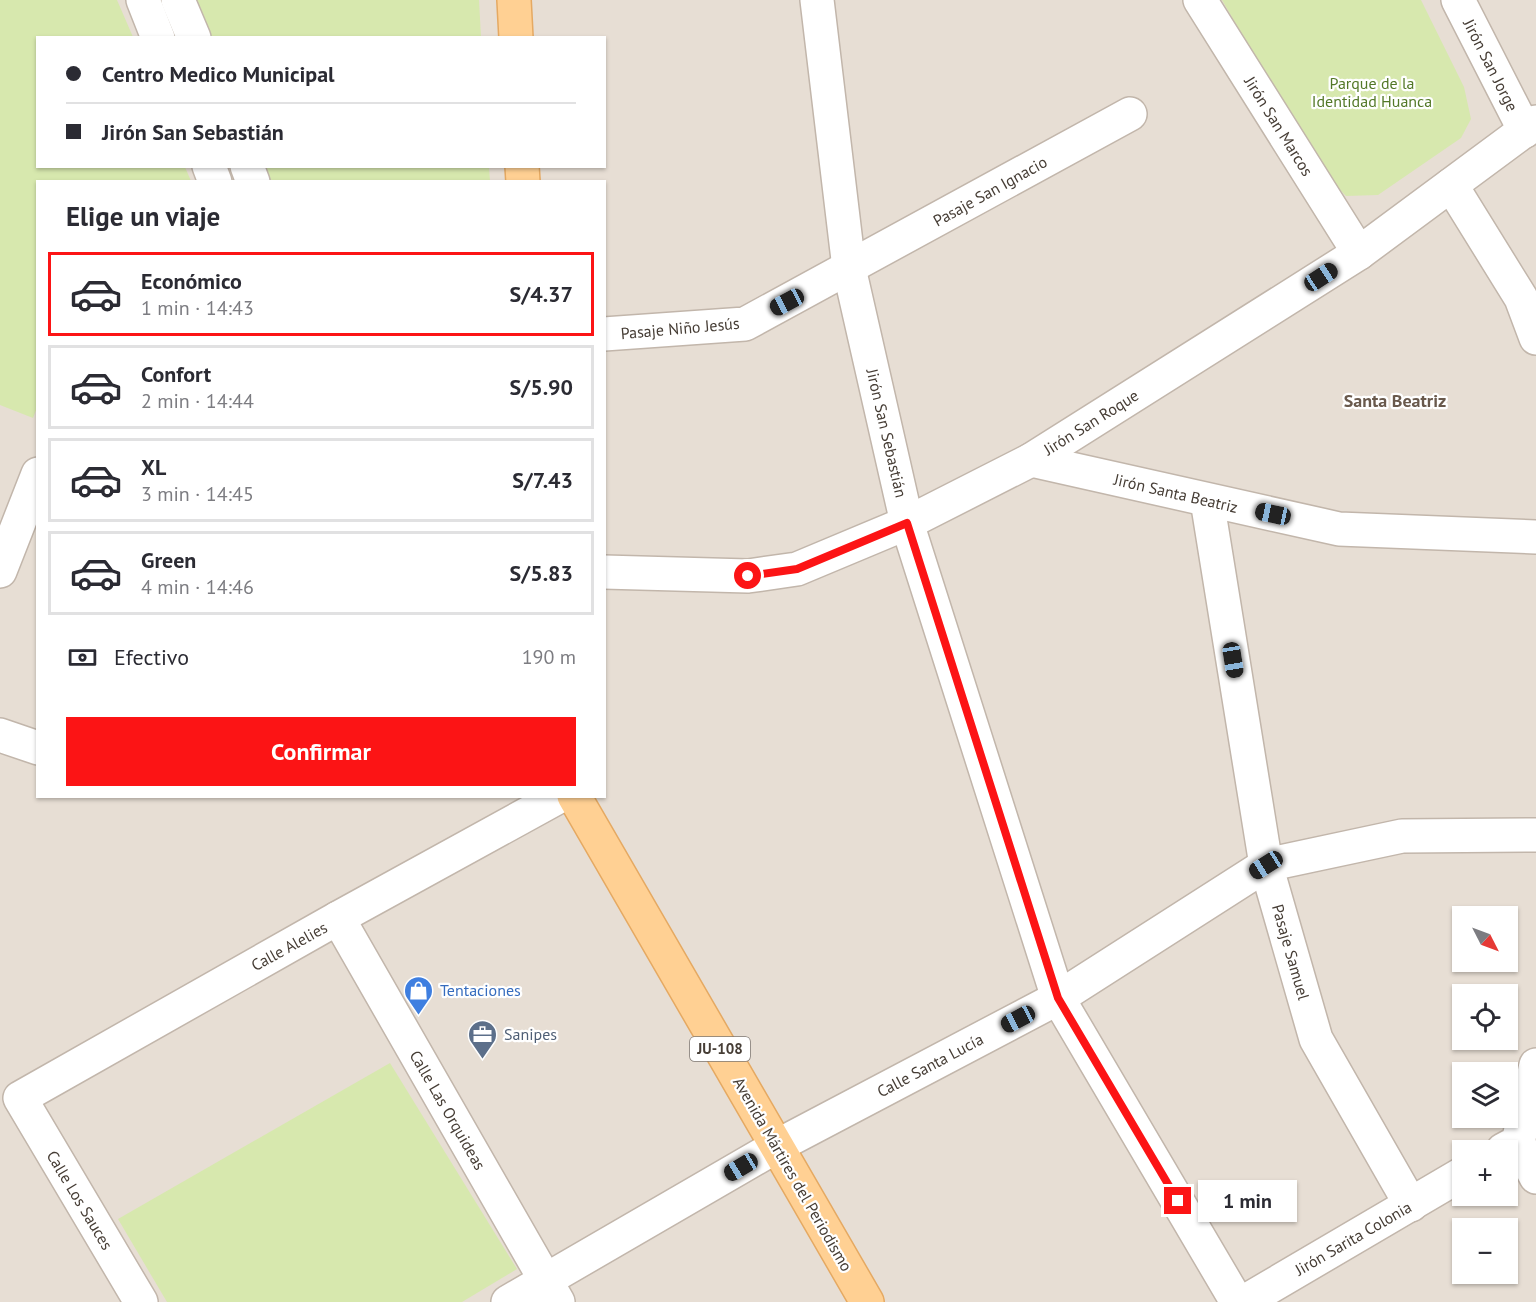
<!DOCTYPE html>
<html lang="es">
<head>
<meta charset="utf-8">
<style>
  :root { --surface:#fff; --page:#f2f2f3; --text:#2b2b33; --muted:#7c7c81; --line:#e1e1e2; --accent:#fc1415 }
  body { margin:0; font-family:"PT Sans",sans-serif; background:var(--page); color:var(--text); height:100vh; display:flex; flex-direction:column; font-size:22px; white-space:nowrap }
  * { box-sizing:border-box; margin:0 }
  p { font-size:20px; color:var(--muted) }
  .icon { flex:none; width:33px; height:33px; fill:none; stroke:currentColor; stroke-width:2; stroke-linecap:round; stroke-linejoin:round }
  .map { position:relative; flex:1; overflow:hidden }
  .drawer { position:absolute; left:36px; top:180px; width:570px; height:618px; display:flex; flex-direction:column; background:var(--surface); border-radius:0px; box-shadow:0 2px 4px #0004 }
  .drawer>* { flex:none }
  .banner { position:absolute; left:36px; top:36px; width:570px; height:132px; border-radius:0px; box-shadow:0 2px 4px #0004; display:grid; align-content:center; height:132px; padding:0 30px; background:var(--surface) }
  .needle { width:39px; rotate:132deg }
  .controls { position:absolute; left:1452px; top:906px; display:grid; gap:12px }
  .controls a { display:grid; place-items:center; width:66px; height:66px; border-radius:0px; background:var(--surface); box-shadow:0 2px 4px #0004; font-size:30px }
  .end { position:absolute; width:27px; height:27px; margin:-14px; border:8px solid #fc1415; background:#fff; box-shadow:0 0 0 3px #fff }
  .from { border-radius:50% }
  .bubble { position:absolute; height:42px; border-radius:0px; background:var(--surface); box-shadow:0 2px 4px #0004; font-size:20px; font-weight:700; line-height:42px; text-align:center }
  .car { position:absolute; width:18px; height:36px; margin:-18px -9px; border-radius:8px; box-shadow:0 0 4px 2px #0007; background:linear-gradient(#222 24%,#8ab4d8 0 40%,#222 0 76%,#8ab4d8 0 86%,#222 0) }
  .banner b { display:flex; align-items:center; gap:21px; height:57px; font-size:22px }
  .banner b+b { border-top:2px solid var(--line) }
  .banner i { width:15px; height:15px; background:var(--text) }
  ul { padding:0; list-style:none }
  li { display:flex; align-items:center; gap:18px; height:84px; margin:0 12px 9px; padding:0 18px; border:3px solid var(--line); border-radius:0px }
  li div { flex:1 }
  li b { display:block; font-size:22px }
  li em { font-style:normal; font-weight:700 }
  li.on { border-color:var(--accent) }
  li>.icon { width:54px; height:54px; stroke-width:1.5 }
  h2 { padding:0 30px; font-size:27px; line-height:72px }
  .pay { display:flex; align-items:center; gap:15px; height:66px; padding:0 30px; font-size:22px }
  .pay p { margin-inline-start:auto }
  .primary-button { display:flex; gap:12px; margin-top:auto; padding:12px 30px }
  .primary-button a { flex:1; height:69px; border-radius:0px; background:var(--accent); color:#fff; font-size:24px; font-weight:700; line-height:69px; text-align:center }
  .map>svg:first-child { display:block }
</style>
</head>
<body>
<div class="map">
<svg width="1536" height="1302" viewBox="0 0 1536 1302">
  <rect width="100%" height="100%" fill="#f3ede6"/>
  <path fill="#e7ded4" fill-rule="evenodd" d="M 0,0 L 1536,0 L 1536,1302 L 0,1302 ZM 38,38 L 604,38 L 604,166 L 38,166 ZM 38,182 L 604,182 L 604,796 L 38,796 ZM 1462,916 L 1508,916 L 1508,962 L 1462,962 ZM 1462,994 L 1508,994 L 1508,1040 L 1462,1040 ZM 1462,1072 L 1508,1072 L 1508,1118 L 1462,1118 ZM 1462,1150 L 1508,1150 L 1508,1196 L 1462,1196 ZM 1462,1228 L 1508,1228 L 1508,1274 L 1462,1274 Z"/>
  <g fill="#d7e8ae">
    <polygon points="0,0 117,0 133,37 38,38 38,166 185,167 191,181 38,182 38,405 33,418 0,405"/>
    <polygon points="195,0 479,0 481,37 211,37"/>
    <polygon points="1222,0 1421,0 1464,87 1471,119 1461,138 1378,195 1346,196 1320,170"/>
    <polygon points="265,167 489,167 490,181 271,181"/>
    <polygon points="390,1063 517,1269 462,1302 167,1302 118,1219"/>
  </g>
  <g fill="none" stroke-linecap="round" stroke-linejoin="round">
    <defs>
      <g id="minor">
        <polyline points="143,0 158,38"/>
        <polyline points="178,0 194,38"/>
        <polyline points="817,0 849,268 907,523 1058,998 1237,1302"/>
        <polyline points="1200,0 1359,253"/>
        <polyline points="1458,0 1525,131"/>
        <polyline points="209,166 215,182"/>
        <polyline points="247,166 253,182"/>
        <polyline points="1451,185 1521,298 1536,338"/>
        <polyline points="604,334 745,324 1130,114"/>
        <polyline points="1031,460 1339,529 1536,537"/>
        <polyline points="1207,500 1266,865 1316,1039 1411,1205"/>
        <polyline points="0,571 38,474"/>
        <polyline points="604,572 748,576 797,569 907,523 1031,460 1359,253 1536,122"/>
        <polyline points="0,735 38,748"/>
        <polyline points="338,918 558,1302"/>
        <polyline points="1518,1142 1536,1177"/>
        <polyline points="1503,1150 1518,1142 1536,1065"/>
        <polyline points="141,1302 20,1098 338,918 560,796"/>
        <polyline points="508,1302 777,1146 1058,998 1266,865 1402,836 1536,835"/>
        <polyline points="1244,1302 1462,1174"/>
      </g>
      <g id="major">
        <polyline points="514,0 516,38"/>
        <polyline points="522,166 523,182"/>
        <polyline points="574,796 867,1302"/>
      </g>
    </defs>
    <use href="#minor" stroke="#c2b6ab" stroke-width="36"/>
    <use href="#major" stroke="#e5a962" stroke-width="36"/>
    <use href="#minor" stroke="#fff" stroke-width="33"/>
    <use href="#major" stroke="#ffd093" stroke-width="33"/>
  </g>
  <g fill="none" stroke-linecap="round" stroke-linejoin="round">
    <polyline stroke="#fc1415" stroke-width="8" points="748,576 797,569 907,523 1058,998 1178,1201"/>
  </g>
  <defs>
    <symbol id="shop-pin" viewBox="-11 -11 22 30"><path d="M0 17L-7.5 6A9.5 9.5 0 1 1 7.5 6Z" fill="#3f7fe0" stroke="#fff"/><path d="M-5-2.5h2.3a2.7 3.5 0 0 1 5.4 0H5L5.5 6h-11ZM-1.5-2.5h3a1.5 2.3 0 0 0-3 0Z" fill="#fff"/></symbol>
    <symbol id="office-pin" viewBox="-11 -11 22 30"><path d="M0 17L-7.5 6A9.5 9.5 0 1 1 7.5 6Z" fill="#5c6f8a" stroke="#fff"/><path d="M-6-3h4V-5.5h4V-3h4V5H-6ZM-1-4.5V-3h2v-1.5ZM-6 0V1H6V0Z" fill="#fff"/></symbol>
  </defs>
  <g fill-rule="evenodd">
    <use href="#shop-pin" x="402" y="974" width="33" height="45"/>
    <use href="#office-pin" x="466" y="1018" width="33" height="45"/>
  </g>
  <g text-anchor="middle" stroke-width="4.5" stroke-linejoin="round" paint-order="stroke">
    <rect fill="#fff" stroke="#7e7772" stroke-width="1.5" x="690" y="1037" width="60" height="24" rx="4.5"/>
    <g font-size="15" font-weight="bold" fill="#463d35">
      <text x="720" y="1054">JU-108</text>
    </g>
    <g font-size="16" fill="#463d35" stroke="#fff">
      <text transform="translate(1491 65) rotate(63)" y="6">Jirón San Jorge</text>
      <text transform="translate(1279 126) rotate(58)" y="6">Jirón San Marcos</text>
      <text transform="translate(990 191) rotate(-29)" y="6">Pasaje San Ignacio</text>
      <text transform="translate(680 328) rotate(-5)" y="6">Pasaje Niño Jesús</text>
      <text transform="translate(1091 422) rotate(-32)" y="6">Jirón San Roque</text>
      <text transform="translate(887 433) rotate(77)" y="6">Jirón San Sebastián</text>
      <text transform="translate(1176 493) rotate(13)" y="6">Jirón Santa Beatriz</text>
      <text transform="translate(289 946) rotate(-29)" y="6">Calle Alelies</text>
      <text transform="translate(1291 952) rotate(74)" y="6">Pasaje Samuel</text>
      <text transform="translate(930 1065) rotate(-28)" y="6">Calle Santa Lucía</text>
      <text transform="translate(448 1110) rotate(60)" y="6">Calle Las Orquideas</text>
      <text transform="translate(793 1174) rotate(60)" y="6">Avenida Mártires del Periodismo</text>
      <text transform="translate(80 1200) rotate(59)" y="6">Calle Los Sauces</text>
      <text transform="translate(1353 1238) rotate(-30)" y="6">Jirón Sarita Colonia</text>
    </g>
    <g font-size="16" fill="#537828" stroke="#fff">
      <text x="1372" y="89">Parque de la<tspan x="1372" dy="18">Identidad Huanca</tspan></text>
    </g>
    <g font-size="16" fill="#366cbe" stroke="#fff" text-anchor="start">
      <text x="440" y="996">Tentaciones</text>
    </g>
    <g font-size="16" fill="#4e5e75" stroke="#fff" text-anchor="start">
      <text x="504" y="1040">Sanipes</text>
    </g>
    <g font-size="18" font-weight="bold" fill="#69594c" stroke="#fff">
      <text x="1395" y="407">Santa Beatriz</text>
    </g>
  </g>
</svg>
<div class="controls">
<a><svg class="needle" viewBox="-14 -14 28 28"><path d="M0-13l5 13h-10z" fill="#e53935"/><path d="M0 13l5-13h-10z" fill="#7c7c81"/></svg></a>
<a><svg class="icon" aria-label="locate" viewBox="0 0 24 24"><circle cx="12" cy="12" r="6"/><path d="M12 2v4M12 18v4M2 12h4M18 12h4"/></svg></a>
<a><svg class="icon" aria-label="layers" viewBox="0 0 24 24"><path d="M12 4l9 5-9 5-9-5zM3 14l9 5 9-5"/></svg></a>
<a>+</a>
<a>−</a>
</div>
<i class="end from" style="left:748px;top:576px"></i>
<i class="end" style="left:1178px;top:1201px"></i>
<div class="bubble" style="left:1198px;top:1180px;width:99px">1 min</div>
<i class="car" style="left:1321px;top:277px;rotate:57deg"></i>
<i class="car" style="left:787px;top:302px;rotate:242deg"></i>
<i class="car" style="left:1273px;top:514px;rotate:282deg"></i>
<i class="car" style="left:1233px;top:660px;rotate:171deg"></i>
<i class="car" style="left:1266px;top:865px;rotate:238deg"></i>
<i class="car" style="left:1018px;top:1019px;rotate:242deg"></i>
<i class="car" style="left:741px;top:1167px;rotate:239deg"></i>
<div class="banner">
<b><i class="from"></i>Centro Medico Municipal</b>
<b><i></i>Jirón San Sebastián</b>
</div>
<section class="drawer">
<h2>Elige un viaje</h2>
<ul>
<li class="on"><svg class="icon" aria-label="car" viewBox="0 0 24 24"><path d="M5 17H2v-5l4-1 3-4h7l3 4 3 1v5h-3M9 17h6M6 11h13"/><circle cx="7" cy="17" r="2"/><circle cx="17" cy="17" r="2"/></svg><div><b>Económico</b><p>1 min · 14:43</p></div><em>S/4.37</em></li>
<li><svg class="icon" aria-label="car" viewBox="0 0 24 24"><path d="M5 17H2v-5l4-1 3-4h7l3 4 3 1v5h-3M9 17h6M6 11h13"/><circle cx="7" cy="17" r="2"/><circle cx="17" cy="17" r="2"/></svg><div><b>Confort</b><p>2 min · 14:44</p></div><em>S/5.90</em></li>
<li><svg class="icon" aria-label="car" viewBox="0 0 24 24"><path d="M5 17H2v-5l4-1 3-4h7l3 4 3 1v5h-3M9 17h6M6 11h13"/><circle cx="7" cy="17" r="2"/><circle cx="17" cy="17" r="2"/></svg><div><b>XL</b><p>3 min · 14:45</p></div><em>S/7.43</em></li>
<li><svg class="icon" aria-label="car" viewBox="0 0 24 24"><path d="M5 17H2v-5l4-1 3-4h7l3 4 3 1v5h-3M9 17h6M6 11h13"/><circle cx="7" cy="17" r="2"/><circle cx="17" cy="17" r="2"/></svg><div><b>Green</b><p>4 min · 14:46</p></div><em>S/5.83</em></li>
</ul>
<div class="pay"><svg class="icon" aria-label="cash" viewBox="0 0 24 24"><path d="M3 7h18v10H3z"/><circle cx="12" cy="12" r="2"/></svg>Efectivo<p>190 m</p></div>
<div class="primary-button"><a>Confirmar</a></div>
</section>
</div>
</body>
</html>
